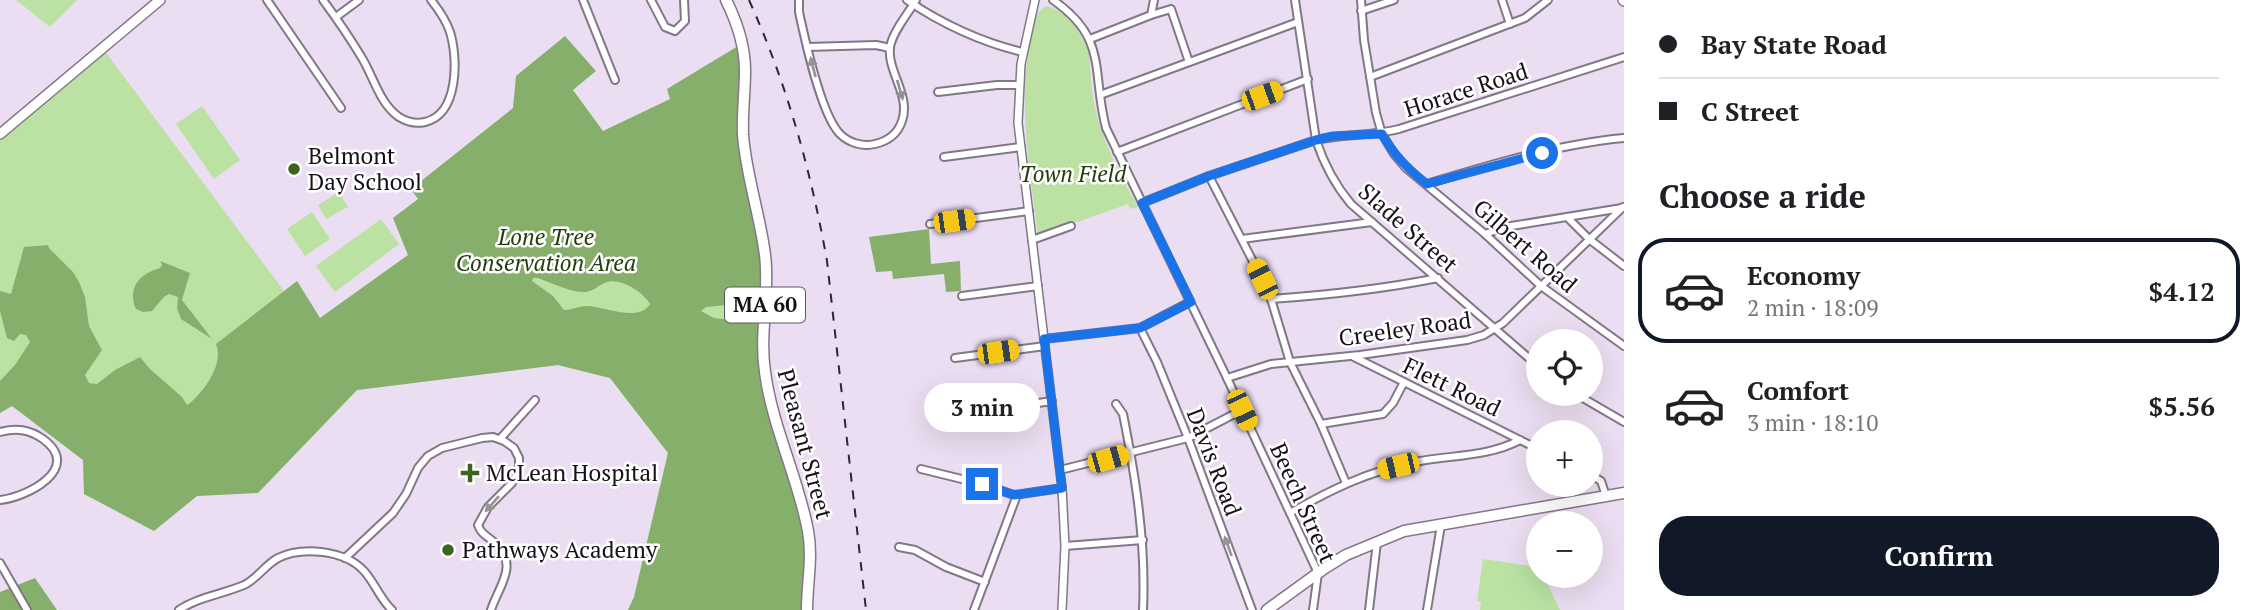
<!DOCTYPE html>
<html lang="en">
<head>
<meta charset="utf-8">
<style>
  :root { --surface:#fff; --page:#f6f6f6; --text:#202124; --muted:#757577; --line:#e0e0e0; --accent:#111827 }
  body { margin:0; font-family:"PT Serif",serif; background:var(--page); color:var(--text); height:100vh; display:flex; flex-direction:column; font-size:26px; white-space:nowrap }
  * { box-sizing:border-box; margin:0 }
  p { font-size:23px; color:var(--muted) }
  .icon { flex:none; width:38px; height:38px; fill:none; stroke:currentColor; stroke-width:2; stroke-linecap:round; stroke-linejoin:round }
  .map { position:relative; flex:1; overflow:hidden }
  .sheet { display:flex; flex-direction:column; background:var(--surface); width:630px }
  .sheet>* { flex:none }
  .hud { display:grid; align-content:center; height:154px; padding:0 35px; background:var(--surface) }
  .buttons { position:absolute; left:1526px; top:329px; display:grid; gap:14px }
  .buttons a { display:grid; place-items:center; width:77px; height:77px; border-radius:50%; background:var(--surface); box-shadow:0 7px 28px #0002; font-size:35px }
  .end { position:absolute; width:32px; height:32px; margin:-16px; border:9px solid #1a73e8; background:#fff; box-shadow:0 0 0 4px #fff }
  .from { border-radius:50% }
  .bubble { position:absolute; height:49px; border-radius:24px; background:var(--surface); box-shadow:0 7px 28px #0002; font-size:23px; font-weight:800; line-height:49px; text-align:center }
  .car { position:absolute; width:21px; height:42px; margin:-21px -10px; border-radius:9px; box-shadow:0 0 5px 2px #0007; background:linear-gradient(#f5c518 24%,#345 0 40%,#f5c518 0 76%,#345 0 86%,#f5c518 0) }
  .hud b { display:flex; align-items:center; gap:24px; height:66px; font-size:26px }
  .hud b+b { border-top:2px solid var(--line) }
  .hud i { width:18px; height:18px; background:var(--text) }
  ul { padding:0; list-style:none }
  li { display:flex; align-items:center; gap:21px; height:105px; margin:0 14px 10px; padding:0 21px; border:4px solid transparent; border-radius:28px }
  li div { flex:1 }
  li b { display:block; font-size:26px }
  li em { font-style:normal; font-weight:800 }
  li.active { border-color:var(--accent) }
  li>.icon { width:63px; height:63px; stroke-width:1.5 }
  h2 { padding:0 35px; font-size:32px; line-height:84px }
  .action { display:flex; gap:14px; margin-top:auto; padding:14px 35px }
  .action a { flex:1; height:80px; border-radius:28px; background:var(--accent); color:#fff; font-size:28px; font-weight:800; line-height:80px; text-align:center }
  main { display:flex; flex:1; min-height:0 }
  .map>svg:first-child { display:block }
</style>
</head>
<body>
<main>
<div class="map">
<svg width="1624" height="610" viewBox="0 0 1624 610">
  <rect width="100%" height="100%" fill="#ecdef2"/>
  <g fill="#bbe2a3">
    <polygon points="16,0 77,0 50,27"/>
    <path d="M 1047,6 C 1068,12 1081,33 1089,52 C 1091,71 1091,89 1095,107 C 1103,143 1120,175 1138,207 L 1130,209 L 1128,204 L 1038,236 C 1030,170 1017,104 1031,38 C 1033,25 1034,12 1047,6 Z"/>
    <polygon points="104,50 284,291 297,281 320,318 408,255 393,218 754,311 767,404 802,523 628,610 634,597 668,453 610,378 558,365 357,390 258,493 197,496 154,531 84,494 83,460 12,406 0,413 0,139"/>
    <polygon points="202,106 240,160 214,179 176,124"/>
    <polygon points="339,192 348,207 326,219 318,205"/>
    <polygon points="312,212 330,239 305,256 287,229"/>
    <polygon points="381,219 399,244 335,292 316,266"/>
    <polygon points="1483,559 1538,567 1538,576 1544,576 1560,610 1480,610 1481,602 1477,601"/>
  </g>
  <g fill="#87af6c" fill-rule="evenodd">
    <path d="M 565,36 L 596,71 L 573,90 L 603,131 L 670,99 L 667,89 L 738,46 L 753,224 L 759,244 L 763,270 L 767,404 L 802,523 L 806,549 L 803,610 L 628,610 L 634,597 L 668,453 L 610,378 L 558,365 L 357,390 L 258,493 L 197,496 L 154,531 L 84,494 L 83,460 L 12,406 L 0,413 L 0,381 L 15,365 L 30,342 L 26,335 L 20,334 L 14,341 L 7,338 L 0,311 L 0,291 L 11,294 L 24,247 L 48,245 L 49,248 L 73,272 L 79,282 L 85,297 L 89,326 L 102,350 L 85,375 L 89,383 L 97,384 L 115,370 L 140,357 L 150,369 L 182,397 L 187,405 L 190,403 C 205,390 224,364 216,344 L 297,281 L 320,318 L 408,255 L 393,218 L 418,199 L 411,189 L 513,108 L 516,76 ZM 538,278 C 552,283 571,293 586,292 C 594,291 600,284 607,282 C 621,278 643,292 650,304 C 639,323 604,306 586,306 C 579,306 572,310 564,310 L 553,296 L 532,281 L 533,278 ZM 727,305 L 737,321 L 714,318 L 701,311 L 706,307 Z"/>
    <polygon points="929,229 931,264 960,261 961,291 946,292 944,274 893,279 892,271 876,272 869,237"/>
    <path d="M 160,261 L 190,273 L 182,300 L 212,339 L 181,319 L 177,308 L 178,297 L 169,294 L 164,297 L 152,311 L 143,312 L 136,309 C 127,288 139,274 160,268 L 162,265 Z"/>
    <polygon points="35,578 57,610 0,610 0,592"/>
  </g>
  <g fill="none" stroke-linecap="round" stroke-linejoin="round">
    <defs>
      <g id="minor">
        <polyline points="267,0 341,108"/>
        <path d="M 323,0 C 337,19 350,38 362,58 C 374,78 380,104 399,117 C 407,122 416,124 425,122 C 459,114 458,58 450,32 C 446,20 439,10 431,0"/>
        <polyline points="583,0 615,80"/>
        <polyline points="651,0 665,27 675,31 685,21 684,0"/>
        <path d="M 799,0 L 799,12 C 805,40 821,115 840,134 C 849,143 863,147 875,144 C 888,141 898,133 902,121 C 911,95 887,72 890,47 C 893,31 908,14 916,0"/>
        <path d="M 907,0 C 940,23 983,43 1023,52"/>
        <path d="M 1053,0 C 1109,39 1091,71 1106,128 L 1227,378 L 1318,573 L 1313,610"/>
        <path d="M 1295,0 L 1316,140 C 1324,164 1335,185 1351,204 L 1538,366"/>
        <polyline points="1361,0 1364,40 1376,113 1382,134 1394,154 1406,168 1485,234 1541,286 1624,346"/>
        <polyline points="1502,0 1510,24"/>
        <polyline points="1361,11 1394,0"/>
        <polyline points="1151,15 1171,9 1189,62"/>
        <polyline points="336,17 359,0"/>
        <polyline points="1090,39 1151,15 1154,0"/>
        <polyline points="807,47 876,45 890,48"/>
        <polyline points="1370,77 1525,18 1548,0"/>
        <polyline points="938,92 997,85 1019,85"/>
        <polyline points="1100,95 1298,22"/>
        <polyline points="1117,152 1308,79"/>
        <polyline points="944,157 1021,147"/>
        <polyline points="1209,176 1262,279 1271,299 1290,362 1321,424 1346,483"/>
        <path d="M 1427,184 C 1490,165 1558,144 1624,138"/>
        <path d="M 1142,203 L 1209,176 L 1316,140 C 1344,134 1372,136 1399,129 L 1624,57"/>
        <polyline points="1567,217 1589,239 1624,266"/>
        <polyline points="930,224 1029,211"/>
        <polyline points="1485,234 1505,227 1622,208"/>
        <polyline points="1242,239 1372,222"/>
        <polyline points="1032,240 1071,226"/>
        <polyline points="962,296 1038,286"/>
        <path d="M 1271,299 C 1328,295 1383,289 1438,278"/>
        <polyline points="1140,328 1157,362 1188,438 1252,610"/>
        <polyline points="1044,339 1140,328 1190,302"/>
        <polyline points="1352,356 1538,449"/>
        <polyline points="955,358 1045,346"/>
        <polyline points="1227,378 1271,364 1360,355 1467,340 1484,335 1503,323 1623,207"/>
        <polyline points="1576,394 1624,422"/>
        <path d="M 1116,404 L 1123,414 C 1136,479 1146,543 1143,610"/>
        <polyline points="963,414 1052,401"/>
        <polyline points="1321,424 1383,414 1393,403 1404,382"/>
        <path d="M 0,432 C 16,428 29,429 43,439 C 83,468 28,497 0,500"/>
        <polyline points="500,439 535,400"/>
        <polyline points="921,469 982,484 1014,495 1062,488"/>
        <polyline points="1060,470 1188,438 1242,410"/>
        <polyline points="1591,475 1601,481 1606,496"/>
        <path d="M 1290,513 C 1330,490 1369,471 1415,462 C 1450,455 1488,457 1520,440"/>
        <polyline points="1065,546 1143,540"/>
        <polyline points="899,547 915,550 946,567 985,582"/>
        <path d="M 345,558 L 393,513 L 406,494 L 418,468 L 428,456 L 442,448 L 482,438 L 493,437 L 504,441 L 514,448 L 519,458 L 519,469 L 512,483 L 488,507 L 478,525 C 481,534 487,536 494,542 C 520,565 499,585 491,610"/>
        <polyline points="0,563 27,610"/>
        <path d="M 179,610 C 198,597 223,594 244,585 C 257,579 265,565 278,558 C 302,546 345,550 364,571 C 375,583 380,599 392,610"/>
        <polyline points="974,610 1017,495"/>
        <polyline points="1369,610 1377,542"/>
        <polyline points="1427,610 1441,525"/>
      </g>
      <polyline id="tertiary" points="1035,0 1021,64 1018,123 1062,488 1065,546 1062,610"/>
      <g id="secondary">
        <polyline points="1623,0 1624,1"/>
        <polyline points="0,134 160,0"/>
      </g>
      <g id="primary">
        <path d="M 726,0 C 737,22 745,46 745,71 C 745,92 742,114 743,135 C 746,175 760,215 765,255 C 770,294 759,333 765,372 C 772,426 798,477 808,531 C 813,557 807,583 807,610"/>
        <polyline points="1267,610 1325,568 1346,555 1404,531 1624,493"/>
      </g>
    </defs>
    <use href="#minor" stroke="#837688" stroke-width="10"/>
    <use href="#tertiary" stroke="#837688" stroke-width="10"/>
    <use href="#secondary" stroke="#837688" stroke-width="12"/>
    <use href="#primary" stroke="#837688" stroke-width="13"/>
    <use href="#minor" stroke="#fff" stroke-width="6"/>
    <use href="#tertiary" stroke="#fff" stroke-width="7"/>
    <use href="#secondary" stroke="#fff" stroke-width="9"/>
    <use href="#primary" stroke="#fff" stroke-width="10"/>
    <path stroke="#2d272f" stroke-width="2" stroke-dasharray="9 9" stroke-linecap="butt" d="M 749,0 C 787,84 811,171 827,261 L 866,610"/>
  </g>
  <defs><path id="oneway-solid" d="M-6-.8H1V-3.2L6.5 0L1 3.2V.8H-6Z" transform="scale(1.75)"/></defs>
  <g fill="#969497">
    <use href="#oneway-solid" transform="translate(813 67) rotate(-104)"/>
    <use href="#oneway-solid" transform="translate(900 90) rotate(74)"/>
    <use href="#oneway-solid" transform="translate(492 504) rotate(131)"/>
    <use href="#oneway-solid" transform="translate(1228 546) rotate(-110)"/>
  </g>
  <g fill="none" stroke-linecap="round" stroke-linejoin="round">
    <path stroke="#1a73e8" stroke-width="9" d="M 982,484 L 1014,495 L 1062,488 L 1044,339 L 1140,328 L 1191,302 L 1142,203 L 1209,176 L 1316,140 L 1333,136 L 1382,134 C 1394,155 1408,169 1427,184 L 1542,153"/>
  </g>
  <g fill="#3d631d" stroke="#fff" stroke-width="2.5">
    <circle cx="294" cy="169" r="7"/>
    <path d="M466.5 462.5h7v7h7v7h-7v7h-7v-7h-7v-7h7z"/>
    <circle cx="448" cy="550" r="7"/>
  </g>
  <g text-anchor="middle" stroke-width="5" stroke-linejoin="round" paint-order="stroke">
    <rect fill="#fff" stroke="#5c585d" stroke-width="2" x="725" y="287.5" width="80" height="35" rx="5"/>
    <g font-size="21" font-weight="bold" fill="#161118">
      <text x="765" y="312">MA 60</text>
    </g>
    <g font-size="23" fill="#161118" stroke="#fff">
      <text transform="translate(1466 90) rotate(-18)" y="8">Horace Road</text>
      <text transform="translate(1408 228) rotate(41)" y="8">Slade Street</text>
      <text transform="translate(1525 246) rotate(41)" y="8">Gilbert Road</text>
      <text transform="translate(1405 329) rotate(-8)" y="8">Creeley Road</text>
      <text transform="translate(1452 387) rotate(26)" y="8">Flett Road</text>
      <text transform="translate(805 444) rotate(75)" y="8">Pleasant Street</text>
      <text transform="translate(1214 462) rotate(69)" y="8">Davis Road</text>
      <text transform="translate(1303 503) rotate(66)" y="8">Beech Street</text>
    </g>
    <g font-size="23" fill="#161118" stroke="#fff" text-anchor="start">
      <text x="308" y="164">Belmont<tspan x="308" dy="26">Day School</tspan></text>
      <text x="486" y="481">McLean Hospital</text>
      <text x="462" y="558">Pathways Academy</text>
    </g>
    <g font-size="23" font-style="italic" fill="#243e0e" stroke="#fff">
      <text x="1073" y="182">Town Field</text>
      <text x="546" y="245">Lone Tree<tspan x="546" dy="26">Conservation Area</tspan></text>
    </g>
  </g>
</svg>
<div class="buttons">
<a><svg class="icon" aria-label="locate" viewBox="0 0 24 24"><circle cx="12" cy="12" r="6"/><path d="M12 2v4M12 18v4M2 12h4M18 12h4"/></svg></a>
<a>+</a>
<a>−</a>
</div>
<i class="end from" style="left:1542px;top:153px"></i>
<i class="end" style="left:982px;top:484px"></i>
<div class="bubble" style="left:924px;top:383px;width:116px">3 min</div>
<i class="car" style="left:1262px;top:96px;rotate:70deg"></i>
<i class="car" style="left:954px;top:221px;rotate:82deg"></i>
<i class="car" style="left:1262px;top:279px;rotate:334deg"></i>
<i class="car" style="left:998px;top:352px;rotate:82deg"></i>
<i class="car" style="left:1242px;top:410px;rotate:155deg"></i>
<i class="car" style="left:1108px;top:459px;rotate:74deg"></i>
<i class="car" style="left:1398px;top:466px;rotate:257deg"></i>
</div>
<section class="sheet">
<div class="hud">
<b><i class="from"></i>Bay State Road</b>
<b><i></i>C Street</b>
</div>
<h2>Choose a ride</h2>
<ul>
<li class="active"><svg class="icon" aria-label="car" viewBox="0 0 24 24"><path d="M5 17H2v-5l4-1 3-4h7l3 4 3 1v5h-3M9 17h6M6 11h13"/><circle cx="7" cy="17" r="2"/><circle cx="17" cy="17" r="2"/></svg><div><b>Economy</b><p>2 min · 18:09</p></div><em>$4.12</em></li>
<li><svg class="icon" aria-label="car" viewBox="0 0 24 24"><path d="M5 17H2v-5l4-1 3-4h7l3 4 3 1v5h-3M9 17h6M6 11h13"/><circle cx="7" cy="17" r="2"/><circle cx="17" cy="17" r="2"/></svg><div><b>Comfort</b><p>3 min · 18:10</p></div><em>$5.56</em></li>
</ul>
<div class="action"><a>Confirm</a></div>
</section>
</main>
</body>
</html>
